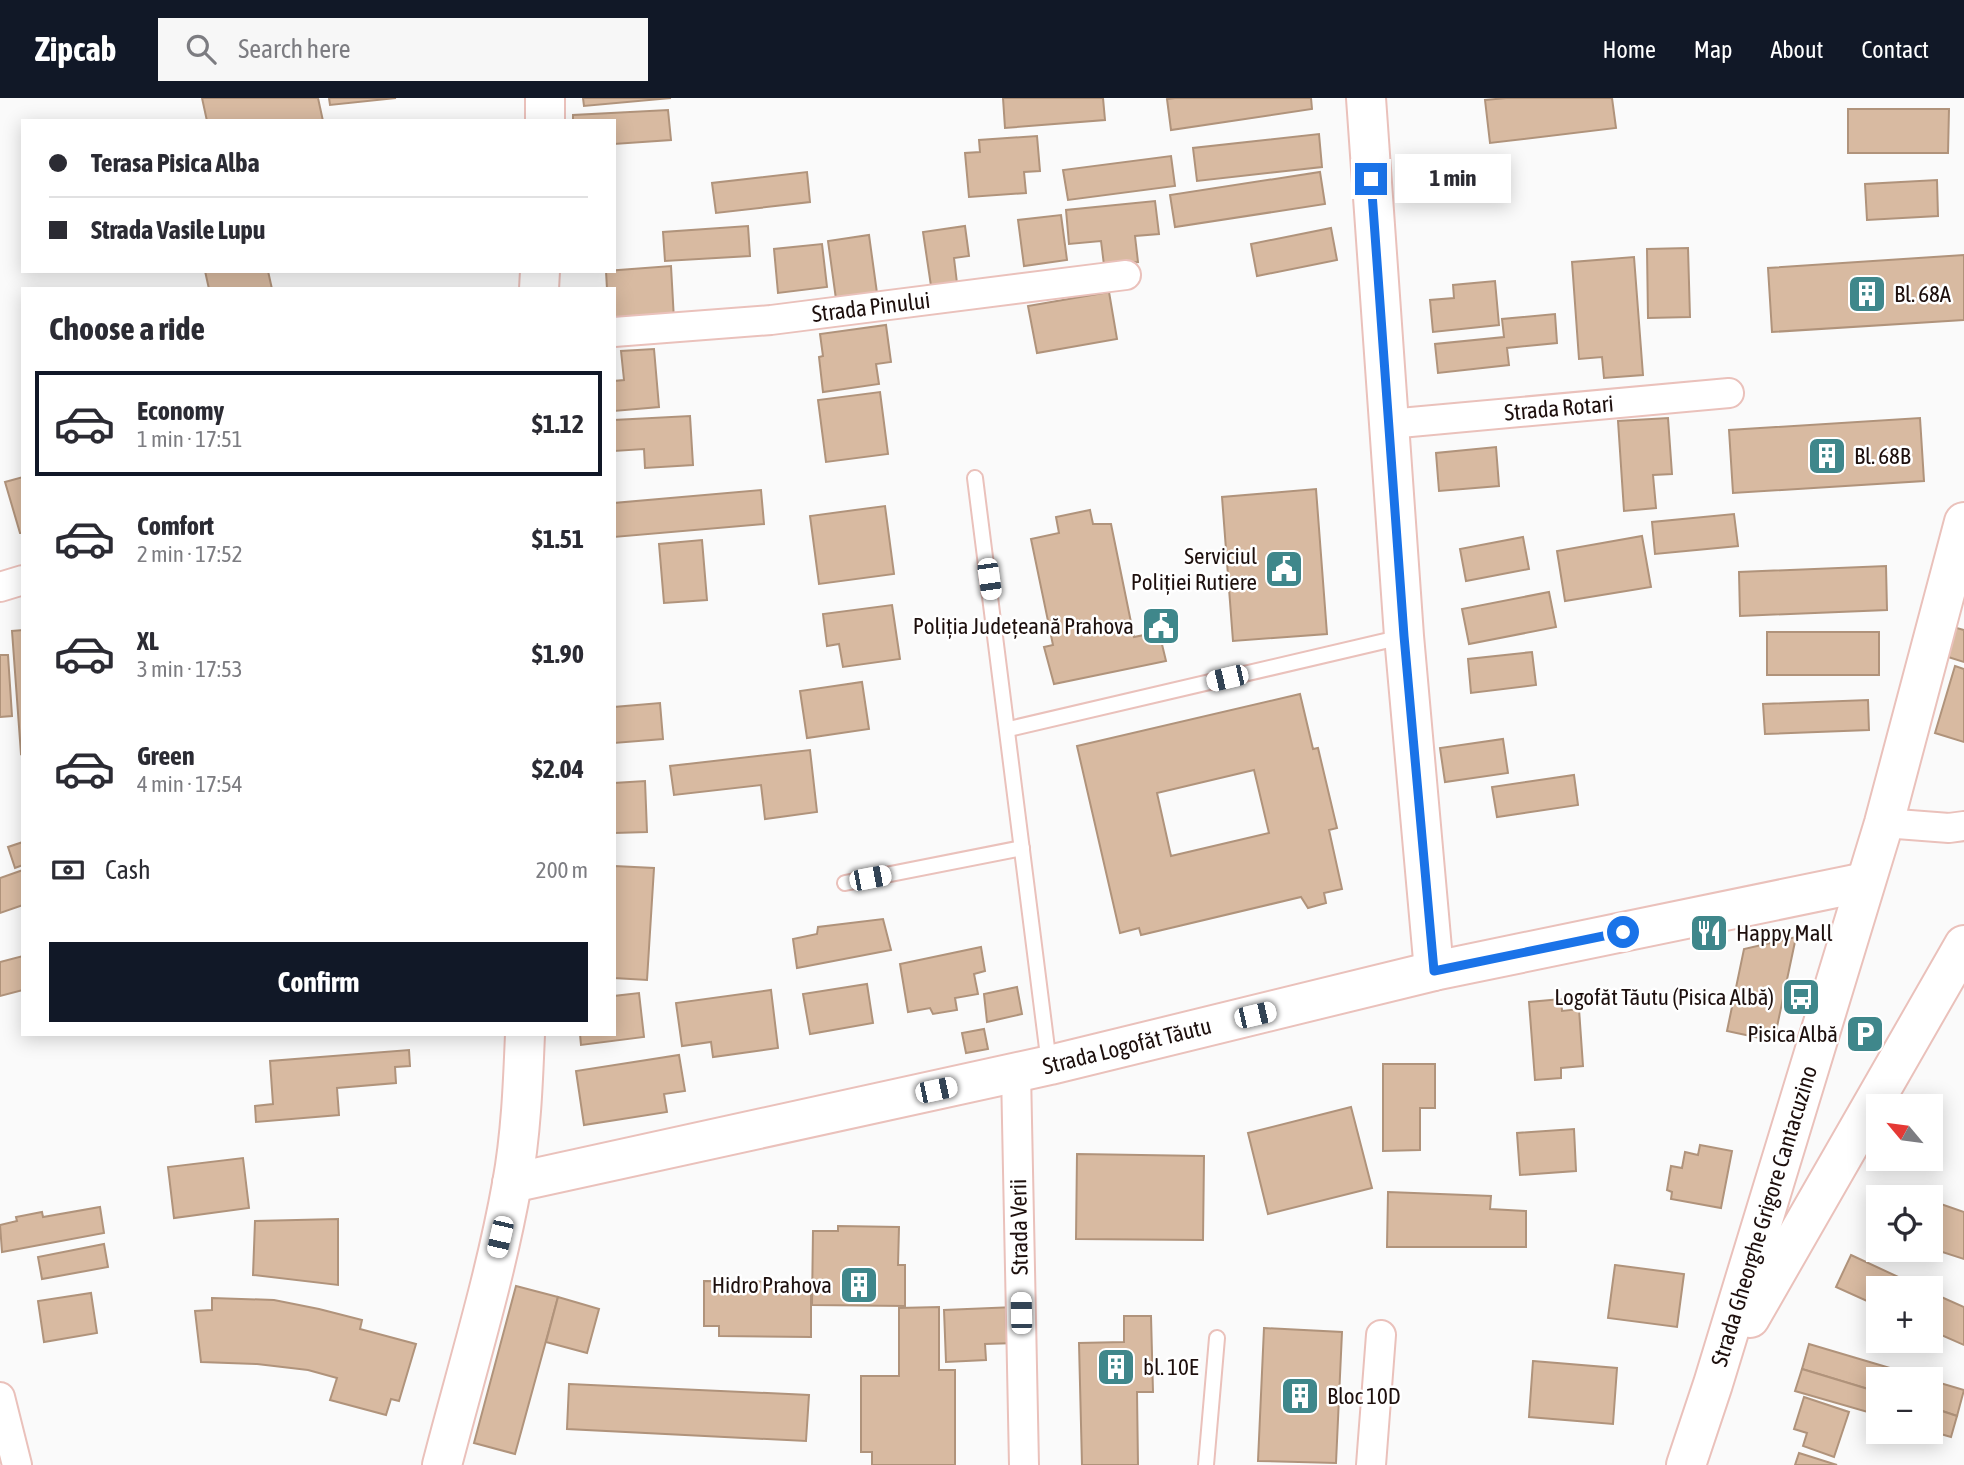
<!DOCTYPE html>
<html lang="en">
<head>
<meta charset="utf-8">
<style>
  :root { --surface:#fff; --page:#f7f7f7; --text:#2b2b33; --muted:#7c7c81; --line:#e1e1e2; --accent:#111827 }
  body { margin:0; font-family:"Asap Condensed",sans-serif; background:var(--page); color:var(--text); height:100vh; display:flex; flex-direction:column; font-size:26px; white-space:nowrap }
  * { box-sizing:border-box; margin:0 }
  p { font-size:23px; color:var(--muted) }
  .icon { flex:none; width:38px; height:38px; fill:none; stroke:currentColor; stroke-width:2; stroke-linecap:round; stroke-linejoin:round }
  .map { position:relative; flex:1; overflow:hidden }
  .drawer { position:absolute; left:21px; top:189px; width:595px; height:749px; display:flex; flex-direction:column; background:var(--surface); border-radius:0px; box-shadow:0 4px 18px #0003 }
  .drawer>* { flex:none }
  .banner { position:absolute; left:21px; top:21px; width:595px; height:154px; border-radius:0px; box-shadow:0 4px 18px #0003; display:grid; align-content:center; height:154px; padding:0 28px; background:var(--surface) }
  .needle { width:46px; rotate:299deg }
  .fabs { position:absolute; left:1866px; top:996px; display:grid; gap:14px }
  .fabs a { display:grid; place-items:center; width:77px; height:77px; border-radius:0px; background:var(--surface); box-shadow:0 4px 18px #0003; font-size:35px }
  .end { position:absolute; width:32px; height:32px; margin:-16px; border:9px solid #1a73e8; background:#fff; box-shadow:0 0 0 4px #fff }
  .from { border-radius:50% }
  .bubble { position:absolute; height:49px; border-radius:0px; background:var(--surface); box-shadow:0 4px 18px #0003; font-size:23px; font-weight:700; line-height:49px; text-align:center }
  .car { position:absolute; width:21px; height:42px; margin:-21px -10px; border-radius:9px; box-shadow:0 0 5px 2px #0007; background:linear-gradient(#fff 24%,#345 0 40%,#fff 0 76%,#345 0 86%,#fff 0) }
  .banner b { display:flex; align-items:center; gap:24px; height:66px; font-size:26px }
  .banner b+b { border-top:2px solid var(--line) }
  .banner i { width:18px; height:18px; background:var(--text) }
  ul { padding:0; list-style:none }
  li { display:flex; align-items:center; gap:21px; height:105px; margin:0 14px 10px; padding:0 14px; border:4px solid transparent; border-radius:0px }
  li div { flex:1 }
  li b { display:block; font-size:26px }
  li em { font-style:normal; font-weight:700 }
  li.selected { border-color:var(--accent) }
  li>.icon { width:63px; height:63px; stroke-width:1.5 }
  h2 { padding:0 28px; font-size:32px; line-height:84px }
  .pay { display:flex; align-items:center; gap:18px; height:77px; padding:0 28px; font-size:26px }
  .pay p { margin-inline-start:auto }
  .cta { display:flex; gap:14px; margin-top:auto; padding:14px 28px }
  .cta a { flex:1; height:80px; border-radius:0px; background:var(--accent); color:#fff; font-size:28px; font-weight:700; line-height:80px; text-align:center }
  header { display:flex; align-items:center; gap:42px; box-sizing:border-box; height:98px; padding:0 35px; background:var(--accent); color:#fff }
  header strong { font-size:33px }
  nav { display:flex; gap:38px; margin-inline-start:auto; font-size:24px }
  .search { width:490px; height:63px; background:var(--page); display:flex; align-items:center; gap:18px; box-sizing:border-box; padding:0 24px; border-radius:0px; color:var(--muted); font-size:26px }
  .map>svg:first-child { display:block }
</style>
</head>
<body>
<header>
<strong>Zipcab</strong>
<div class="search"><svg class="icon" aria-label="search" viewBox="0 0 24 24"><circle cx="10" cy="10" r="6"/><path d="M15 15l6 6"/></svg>Search here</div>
<nav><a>Home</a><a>Map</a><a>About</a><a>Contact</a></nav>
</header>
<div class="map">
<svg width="1964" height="1367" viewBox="0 0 1964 1367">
  <rect width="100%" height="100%" fill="#fafafa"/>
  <g fill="#d8baa1" stroke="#b0937b" stroke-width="2" fill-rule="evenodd">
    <polygon points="202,0 318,0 323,23 207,23"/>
    <polygon points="329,0 396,0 330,7"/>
    <polygon points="583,0 671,0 584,8"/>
    <polygon points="1003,0 1103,0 1105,22 1005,30"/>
    <polygon points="1175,0 1311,0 1312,11 1171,32 1167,1"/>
    <polygon points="1506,0 1612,0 1616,30 1490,45 1485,2"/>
    <polygon points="1848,11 1949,11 1948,55 1848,55"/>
    <polygon points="668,12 671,42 614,46 614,23 573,23 573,17"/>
    <polygon points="1319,36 1322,69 1197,83 1193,50"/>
    <polygon points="1037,38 1040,73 1024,74 1026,95 969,99 965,55 980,54 979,42"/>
    <polygon points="1171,58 1175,88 1068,102 1063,72"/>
    <polygon points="807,74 810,104 716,115 712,85"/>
    <polygon points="1320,74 1325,106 1175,129 1170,97"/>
    <polygon points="1937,82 1938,118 1867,122 1865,86"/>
    <polygon points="1155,103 1159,136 1135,138 1138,164 1104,167 1101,143 1069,146 1066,112"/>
    <polygon points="1061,117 1067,162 1024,168 1018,122"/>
    <polygon points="748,128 750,158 665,163 663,134"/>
    <polygon points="965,128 969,158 954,160 957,185 931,188 923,134"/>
    <polygon points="1331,130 1337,162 1257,178 1251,146"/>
    <polygon points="869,137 877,195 836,201 828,143"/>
    <polygon points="822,146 827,189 778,195 774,151"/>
    <polygon points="1688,150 1690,219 1648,220 1647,151"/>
    <polygon points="1964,157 1964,222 1772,234 1768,170"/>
    <polygon points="1634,159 1643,277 1604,280 1602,259 1579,261 1572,164"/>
    <polygon points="671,168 674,222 614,226 614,191 607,191 606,173"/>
    <polygon points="205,173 268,173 272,191 209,191"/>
    <polygon points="1495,183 1499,227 1433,234 1430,202 1454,200 1453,187"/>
    <polygon points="1109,194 1117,241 1037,255 1028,208"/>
    <polygon points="1555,216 1557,245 1507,250 1509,267 1438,275 1435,246 1504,239 1502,221"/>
    <polygon points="886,227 891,264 876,266 879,286 823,294 819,259 823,258 820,236"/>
    <polygon points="654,251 659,309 614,313 614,283 624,282 621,253"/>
    <polygon points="880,294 888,356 826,364 818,302"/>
    <polygon points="690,318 693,367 645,370 644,351 614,353 614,322"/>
    <polygon points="1668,320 1672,376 1653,377 1656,410 1624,413 1618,323"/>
    <polygon points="1920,320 1924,383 1733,395 1729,332"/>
    <polygon points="1496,349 1499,388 1439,393 1436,355"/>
    <polygon points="23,379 23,435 20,435 5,384"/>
    <polygon points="1316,391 1327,536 1233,543 1222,399"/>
    <polygon points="761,392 764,426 614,439 614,405"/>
    <polygon points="885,408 894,476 819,486 810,418"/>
    <polygon points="1090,412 1093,426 1111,426 1134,539 1159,534 1166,563 1054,586 1044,549 1053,547 1031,441 1059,435 1056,419"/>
    <polygon points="1734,416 1738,448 1655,456 1652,424"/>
    <polygon points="1642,438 1651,489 1565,503 1557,453"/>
    <polygon points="1523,439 1529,471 1466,483 1460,451"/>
    <polygon points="702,442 707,502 664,505 659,446"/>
    <polygon points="1886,468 1887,512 1740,518 1739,474"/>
    <polygon points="1549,494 1556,529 1469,546 1462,511"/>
    <polygon points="892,507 900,561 843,569 839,546 827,548 823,516"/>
    <polygon points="1953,529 1964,532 1964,564 1945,558"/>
    <polygon points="23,532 23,655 21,656 12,533"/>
    <rect x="1767" y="534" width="112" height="43"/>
    <polygon points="1532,554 1536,587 1471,595 1468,561"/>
    <polygon points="0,557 8,557 12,618 0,619"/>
    <polygon points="1955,568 1964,571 1964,644 1935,635"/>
    <polygon points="862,584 869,631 807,640 800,593"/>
    <path d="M 1300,596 L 1313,651 L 1318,650 L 1337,730 L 1329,732 L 1342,791 L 1324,795 L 1326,805 L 1308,810 L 1301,799 L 1141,837 L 1139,830 L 1120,835 L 1077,648 ZM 1254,672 L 1269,735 L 1171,758 L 1157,695 Z"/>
    <polygon points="1868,602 1869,632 1765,636 1763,606"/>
    <polygon points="660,605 663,641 614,645 614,609"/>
    <polygon points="1503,641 1508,675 1445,684 1440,650"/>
    <polygon points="810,652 817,714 765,721 761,687 674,697 670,668"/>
    <polygon points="1574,677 1578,707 1497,719 1492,689"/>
    <polygon points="645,683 647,734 614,735 614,685"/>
    <polygon points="23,744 23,767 15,770 8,749"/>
    <polygon points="614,768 654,770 647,882 614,880"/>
    <polygon points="23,772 23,807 0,815 0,780"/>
    <polygon points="883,821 891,852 797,870 793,841 817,836 818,829"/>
    <polygon points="1796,839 1774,943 1727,933 1744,851"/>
    <polygon points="981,849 985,873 974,876 978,896 955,900 957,912 933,916 930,910 908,914 900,866"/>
    <polygon points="23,858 23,892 0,898 0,864"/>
    <polygon points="867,886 873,925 810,936 803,896"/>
    <polygon points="1017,889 1022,916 987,924 984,896"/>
    <polygon points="771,892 778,950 713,959 711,944 682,948 676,905"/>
    <polygon points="639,895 644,939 581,947 580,936 614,936 614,898"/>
    <polygon points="1561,901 1562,913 1579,911 1583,968 1561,970 1561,980 1535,982 1529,904"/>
    <polygon points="984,931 988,951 966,955 962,935"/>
    <polygon points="409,952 410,968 395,969 396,985 337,990 339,1017 256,1024 255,1008 273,1006 270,963"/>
    <polygon points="679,957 685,993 664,996 667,1014 584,1027 576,973"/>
    <polygon points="1383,966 1435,966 1435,1010 1420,1010 1420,1052 1383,1053"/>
    <polygon points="1351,1009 1372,1090 1268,1116 1248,1035"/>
    <polygon points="1574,1031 1576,1073 1520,1077 1517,1035"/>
    <polygon points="1700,1047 1732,1053 1721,1110 1671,1101 1672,1094 1667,1092 1671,1068 1682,1070 1685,1054 1698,1057"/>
    <polygon points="1077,1056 1204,1058 1203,1142 1076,1141"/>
    <polygon points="243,1060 249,1110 174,1120 168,1069"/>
    <polygon points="1388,1094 1491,1098 1490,1111 1526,1113 1526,1149 1387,1149"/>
    <polygon points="1935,1104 1964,1114 1964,1161 1930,1150 1930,1118"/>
    <polygon points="100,1109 104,1135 2,1154 0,1127 17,1123 16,1119 42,1114 43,1119"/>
    <polygon points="338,1121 338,1187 253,1177 255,1123"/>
    <polygon points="838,1128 899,1129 898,1167 905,1167 905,1208 812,1207 813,1133 838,1133"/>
    <polygon points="104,1146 108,1169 42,1181 38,1159"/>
    <polygon points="1851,1157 1922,1190 1878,1190 1878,1208 1836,1189"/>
    <polygon points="1615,1167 1684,1176 1677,1229 1608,1220"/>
    <polygon points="704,1183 811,1184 811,1239 719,1238 719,1228 704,1228"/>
    <polygon points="516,1188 558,1199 515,1356 474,1345"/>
    <polygon points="1930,1194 1964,1209 1964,1247 1930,1232"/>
    <polygon points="91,1195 97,1235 44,1244 38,1203"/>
    <polygon points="558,1199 599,1211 587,1255 546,1244"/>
    <polygon points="212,1200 274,1202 319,1211 362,1222 360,1231 416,1246 399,1303 391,1301 386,1317 330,1302 337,1280 308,1272 257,1266 201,1264 195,1213 212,1212"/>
    <polygon points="939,1209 939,1272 955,1272 955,1367 872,1367 872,1354 861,1354 861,1278 899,1278 899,1210"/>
    <polygon points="1015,1209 1016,1245 985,1246 986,1262 946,1264 944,1212"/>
    <polygon points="1124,1218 1151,1218 1153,1294 1137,1294 1138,1367 1082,1367 1079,1245 1124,1244"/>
    <polygon points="1264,1230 1342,1234 1336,1365 1258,1363"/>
    <polygon points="1809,1246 1927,1281 1878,1281 1878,1294 1802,1271"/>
    <polygon points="1533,1263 1617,1270 1613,1326 1529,1319"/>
    <polygon points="1802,1271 1878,1294 1878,1317 1795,1293"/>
    <polygon points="1930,1282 1964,1292 1957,1318 1930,1309"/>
    <polygon points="569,1286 809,1297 806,1343 567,1331"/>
    <polygon points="1804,1299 1849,1314 1834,1359 1803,1348 1807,1335 1794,1331"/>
    <polygon points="1930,1309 1957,1318 1951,1339 1930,1333"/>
    <polygon points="1799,1355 1837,1367 1795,1367"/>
  </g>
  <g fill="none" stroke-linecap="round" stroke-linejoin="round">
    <defs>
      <g id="lane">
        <polyline points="975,380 1049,966"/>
        <polyline points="1009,631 1402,539"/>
        <polyline points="845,785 1022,750"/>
        <polyline points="1206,1367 1217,1240"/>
      </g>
      <g id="street">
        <polyline points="614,234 771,222 1126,177"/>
        <polyline points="1389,326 1729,295"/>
        <polyline points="0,489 23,482"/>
        <polyline points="1884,725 1949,730 1964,728"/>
        <polyline points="1016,974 1024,1367"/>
        <polyline points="0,1299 17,1367"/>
        <polyline points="1371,1367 1381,1237"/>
      </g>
      <g id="secondary">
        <polyline points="1366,0 1404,538 1434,873"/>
        <polyline points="545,23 545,0"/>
        <polyline points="539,191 540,173"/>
        <polyline points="512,1085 1050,967 1434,873 1865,784"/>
        <polyline points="1750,1220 1964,847"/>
        <path d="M 442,1367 C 466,1274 495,1181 512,1086 C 521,1037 523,986 525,936"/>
        <polyline points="1686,1367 1713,1286 1884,725 1964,424"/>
      </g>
    </defs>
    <use href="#lane" stroke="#eac1bb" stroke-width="18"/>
    <use href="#street" stroke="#eac1bb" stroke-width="32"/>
    <use href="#secondary" stroke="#eac1bb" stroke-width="42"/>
    <use href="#lane" stroke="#fff" stroke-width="14"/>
    <use href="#street" stroke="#fff" stroke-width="28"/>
    <use href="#secondary" stroke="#fff" stroke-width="38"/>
  </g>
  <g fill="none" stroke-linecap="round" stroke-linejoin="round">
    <polyline stroke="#1a73e8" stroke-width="9" points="1371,81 1404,538 1434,873 1623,834"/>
  </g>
  <defs>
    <symbol id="building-square" viewBox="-11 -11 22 22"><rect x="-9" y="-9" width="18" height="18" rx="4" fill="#3f878b" stroke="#fff"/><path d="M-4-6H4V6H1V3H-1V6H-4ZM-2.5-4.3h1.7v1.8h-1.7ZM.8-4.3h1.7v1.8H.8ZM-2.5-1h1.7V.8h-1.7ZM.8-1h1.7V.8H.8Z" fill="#fff"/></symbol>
    <symbol id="civic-square" viewBox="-11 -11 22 22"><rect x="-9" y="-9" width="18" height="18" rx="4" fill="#3f878b" stroke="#fff"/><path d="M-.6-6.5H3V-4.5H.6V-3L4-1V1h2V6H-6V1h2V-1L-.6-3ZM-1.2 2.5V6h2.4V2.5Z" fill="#fff"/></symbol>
    <symbol id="restaurant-square" viewBox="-11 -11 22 22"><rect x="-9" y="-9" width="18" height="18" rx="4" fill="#3f878b" stroke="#fff"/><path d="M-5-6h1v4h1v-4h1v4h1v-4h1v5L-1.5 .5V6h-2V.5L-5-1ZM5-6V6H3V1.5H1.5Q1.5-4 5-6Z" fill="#fff"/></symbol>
    <symbol id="bus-square" viewBox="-11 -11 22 22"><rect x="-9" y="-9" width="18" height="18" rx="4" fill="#3f878b" stroke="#fff"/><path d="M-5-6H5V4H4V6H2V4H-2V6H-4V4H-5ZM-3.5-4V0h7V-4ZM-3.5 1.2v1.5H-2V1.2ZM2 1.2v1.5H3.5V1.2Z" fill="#fff"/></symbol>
    <symbol id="parking-square" viewBox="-11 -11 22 22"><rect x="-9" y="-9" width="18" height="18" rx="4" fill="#3f878b" stroke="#fff"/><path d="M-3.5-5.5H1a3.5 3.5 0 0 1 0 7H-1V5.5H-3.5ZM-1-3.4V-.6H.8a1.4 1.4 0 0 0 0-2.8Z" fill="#fff"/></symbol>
  </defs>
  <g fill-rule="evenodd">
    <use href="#building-square" x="1845" y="174" width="44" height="44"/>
    <use href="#building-square" x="1805" y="336" width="44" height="44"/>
    <use href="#civic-square" x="1262" y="449" width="44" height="44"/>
    <use href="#civic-square" x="1139" y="506" width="44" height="44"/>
    <use href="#restaurant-square" x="1687" y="813" width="44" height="44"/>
    <use href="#bus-square" x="1779" y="877" width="44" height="44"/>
    <use href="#parking-square" x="1843" y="914" width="44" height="44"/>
    <use href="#building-square" x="837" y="1165" width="44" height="44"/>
    <use href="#building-square" x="1094" y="1247" width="44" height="44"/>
    <use href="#building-square" x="1278" y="1276" width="44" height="44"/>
  </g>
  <g text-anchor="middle" stroke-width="5" stroke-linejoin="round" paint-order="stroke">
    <g font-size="23" fill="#1d0f0d" stroke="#fff" text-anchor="start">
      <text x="1894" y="204">Bl. 68A</text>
      <text x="1854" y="366">Bl. 68B</text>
      <text x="1257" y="466" text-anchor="end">Serviciul<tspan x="1257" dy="26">Poliției Rutiere</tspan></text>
      <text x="1134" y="536" text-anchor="end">Poliția Județeană Prahova</text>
      <text x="1736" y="843">Happy Mall</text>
      <text x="1774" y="907" text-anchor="end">Logofăt Tăutu (Pisica Albă)</text>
      <text x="1838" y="944" text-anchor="end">Pisica Albă</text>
      <text x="832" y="1195" text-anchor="end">Hidro Prahova</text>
      <text x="1143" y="1277">bl. 10E</text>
      <text x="1327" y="1306">Bloc 10D</text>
    </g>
    <g font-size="23" fill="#1d0f0d" stroke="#fff">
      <text transform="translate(871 209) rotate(-7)" y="8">Strada Pinului</text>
      <text transform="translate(1559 310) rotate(-5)" y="8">Strada Rotari</text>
      <text transform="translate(1127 948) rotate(-14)" y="8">Strada Logofăt Tăutu</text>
      <text transform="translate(1764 1118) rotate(-73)" y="8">Strada Gheorghe Grigore Cantacuzino</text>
      <text transform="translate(1019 1129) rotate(-91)" y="8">Strada Verii</text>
    </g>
  </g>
</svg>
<div class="fabs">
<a><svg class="needle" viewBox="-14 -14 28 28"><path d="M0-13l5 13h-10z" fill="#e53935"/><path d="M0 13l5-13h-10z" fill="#7c7c81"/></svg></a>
<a><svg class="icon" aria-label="locate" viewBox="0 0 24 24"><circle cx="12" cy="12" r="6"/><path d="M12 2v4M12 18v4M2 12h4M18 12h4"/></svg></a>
<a>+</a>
<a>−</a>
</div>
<i class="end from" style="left:1623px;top:834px"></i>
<i class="end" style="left:1371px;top:81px"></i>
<div class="bubble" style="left:1395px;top:56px;width:116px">1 min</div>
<i class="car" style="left:989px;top:481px;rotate:172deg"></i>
<i class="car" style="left:1227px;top:580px;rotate:257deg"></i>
<i class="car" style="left:870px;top:780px;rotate:79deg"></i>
<i class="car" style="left:1255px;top:917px;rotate:77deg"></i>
<i class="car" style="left:936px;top:992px;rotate:78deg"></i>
<i class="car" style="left:500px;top:1139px;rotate:193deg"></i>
<i class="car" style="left:1021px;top:1215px;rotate:359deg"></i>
<div class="banner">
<b><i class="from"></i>Terasa Pisica Alba</b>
<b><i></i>Strada Vasile Lupu</b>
</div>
<section class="drawer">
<h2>Choose a ride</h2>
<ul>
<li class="selected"><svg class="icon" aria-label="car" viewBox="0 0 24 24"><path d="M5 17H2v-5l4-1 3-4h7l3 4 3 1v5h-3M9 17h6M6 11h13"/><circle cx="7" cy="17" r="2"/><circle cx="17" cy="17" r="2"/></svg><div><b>Economy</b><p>1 min · 17:51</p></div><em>$1.12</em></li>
<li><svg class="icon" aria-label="car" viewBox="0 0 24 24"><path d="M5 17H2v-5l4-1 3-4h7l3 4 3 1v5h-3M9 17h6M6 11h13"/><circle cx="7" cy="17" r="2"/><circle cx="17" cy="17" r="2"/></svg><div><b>Comfort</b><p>2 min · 17:52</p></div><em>$1.51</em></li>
<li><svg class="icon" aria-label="car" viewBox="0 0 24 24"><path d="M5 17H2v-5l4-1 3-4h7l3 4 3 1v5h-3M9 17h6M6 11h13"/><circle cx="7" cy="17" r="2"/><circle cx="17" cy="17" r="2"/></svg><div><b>XL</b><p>3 min · 17:53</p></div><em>$1.90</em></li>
<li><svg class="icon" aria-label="car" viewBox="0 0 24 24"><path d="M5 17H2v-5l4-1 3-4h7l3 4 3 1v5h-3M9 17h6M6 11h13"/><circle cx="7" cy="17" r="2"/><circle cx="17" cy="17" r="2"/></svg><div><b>Green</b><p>4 min · 17:54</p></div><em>$2.04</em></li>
</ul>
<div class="pay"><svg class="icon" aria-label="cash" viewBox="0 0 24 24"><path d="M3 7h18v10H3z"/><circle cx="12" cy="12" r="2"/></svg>Cash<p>200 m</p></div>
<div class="cta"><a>Confirm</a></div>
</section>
</div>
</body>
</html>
